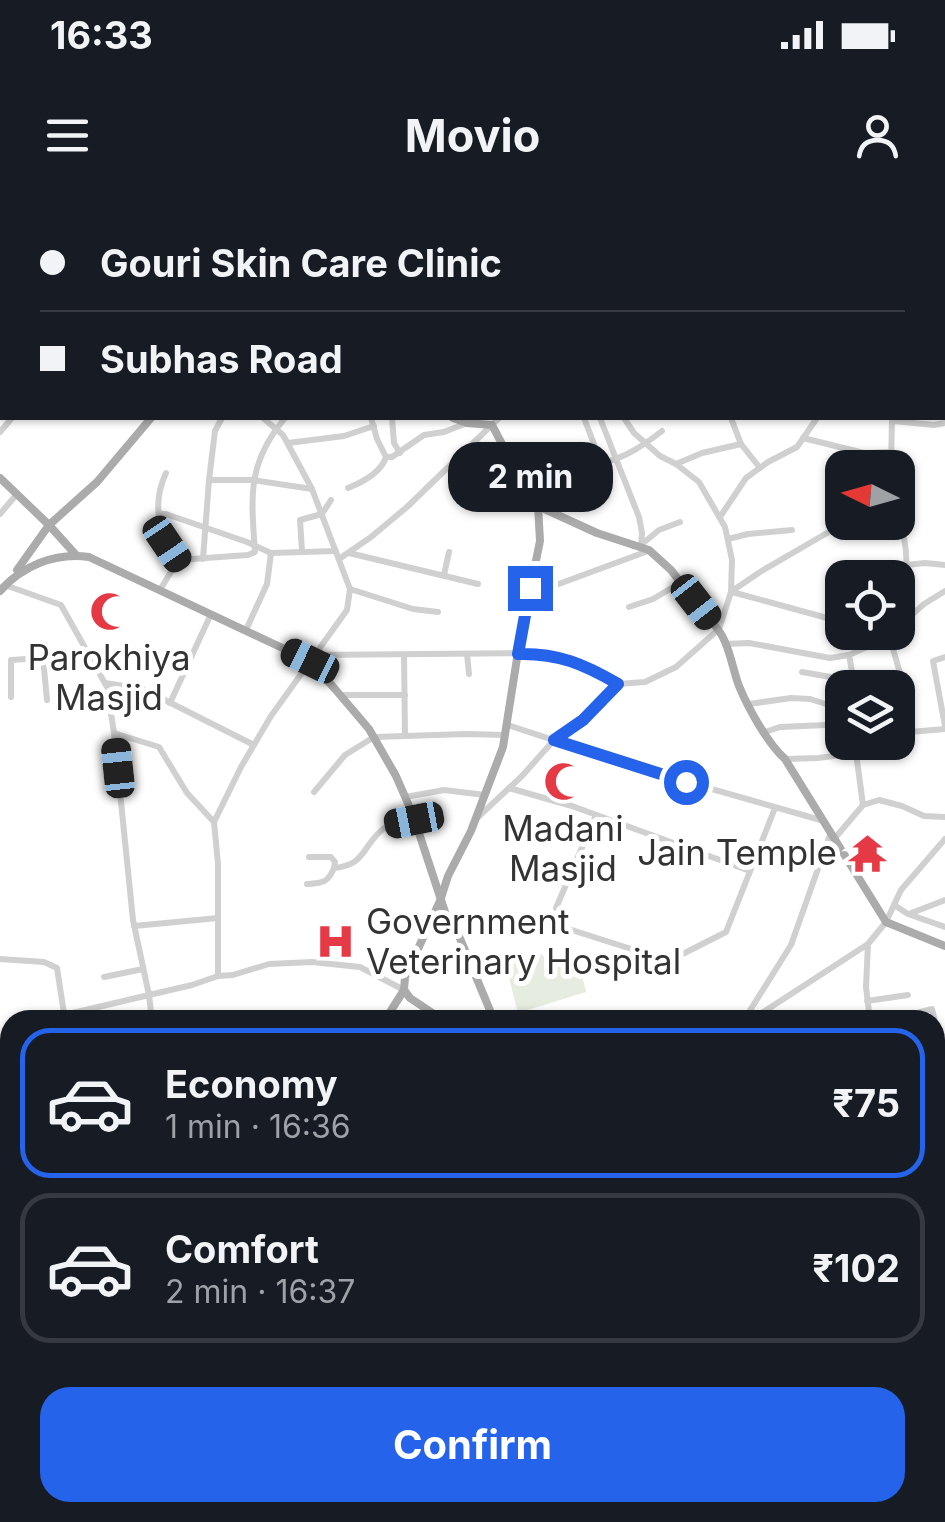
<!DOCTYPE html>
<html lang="en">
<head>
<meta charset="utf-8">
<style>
  :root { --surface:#171b24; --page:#20242c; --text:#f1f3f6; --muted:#9ea1a6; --line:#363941; --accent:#2563eb }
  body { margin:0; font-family:Inter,sans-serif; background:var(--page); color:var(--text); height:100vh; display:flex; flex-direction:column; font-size:38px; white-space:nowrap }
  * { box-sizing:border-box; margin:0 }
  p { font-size:32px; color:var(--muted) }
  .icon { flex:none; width:55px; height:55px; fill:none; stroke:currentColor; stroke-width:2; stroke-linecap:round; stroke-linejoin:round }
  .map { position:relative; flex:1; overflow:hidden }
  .panel { position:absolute; left:0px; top:810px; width:945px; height:512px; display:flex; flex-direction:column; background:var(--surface); border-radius:30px 30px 0 0; box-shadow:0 2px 8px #0004 }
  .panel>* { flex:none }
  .top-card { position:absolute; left:0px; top:0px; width:945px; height:220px; box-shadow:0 2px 8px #0004; display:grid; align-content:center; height:220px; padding:0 40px; background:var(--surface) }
  .needle { width:65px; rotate:275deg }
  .fabs { position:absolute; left:825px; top:250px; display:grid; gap:20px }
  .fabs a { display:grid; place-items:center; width:90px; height:90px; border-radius:20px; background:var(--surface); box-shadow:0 2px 8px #0004; font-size:50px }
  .end { position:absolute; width:45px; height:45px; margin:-22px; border:12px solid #2563eb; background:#fff; box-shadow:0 0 0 5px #fff }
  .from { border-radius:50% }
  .bubble { position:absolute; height:70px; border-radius:30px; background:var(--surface); box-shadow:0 2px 8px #0004; font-size:32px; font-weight:700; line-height:70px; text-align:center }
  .car { position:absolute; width:30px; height:60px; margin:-30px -15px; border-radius:12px; box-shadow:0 0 8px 2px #0007; background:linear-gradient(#222 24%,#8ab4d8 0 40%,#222 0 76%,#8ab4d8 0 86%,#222 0) }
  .top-card b { display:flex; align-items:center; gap:35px; height:95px; font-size:38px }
  .top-card b+b { border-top:2px solid var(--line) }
  .top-card i { width:25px; height:25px; background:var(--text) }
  ul { padding:18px 0 0; list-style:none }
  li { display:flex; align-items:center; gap:30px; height:150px; margin:0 20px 15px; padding:0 20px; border:5px solid var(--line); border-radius:30px }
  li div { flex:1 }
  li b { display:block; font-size:38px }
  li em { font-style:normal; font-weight:700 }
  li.active { border-color:var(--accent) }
  li>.icon { width:90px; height:90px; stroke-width:1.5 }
  .button { display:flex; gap:20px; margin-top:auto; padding:20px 40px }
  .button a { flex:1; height:115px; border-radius:30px; background:var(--accent); color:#fff; font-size:40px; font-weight:700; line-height:115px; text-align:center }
  .status { display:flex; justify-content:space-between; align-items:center; height:70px; padding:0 50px; background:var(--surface); direction:ltr }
  .status svg { height:28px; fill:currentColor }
  header { display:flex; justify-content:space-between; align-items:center; height:130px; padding:0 40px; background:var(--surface); font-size:45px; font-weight:700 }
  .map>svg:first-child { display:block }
</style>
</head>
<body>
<div class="status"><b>16:33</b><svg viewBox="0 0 49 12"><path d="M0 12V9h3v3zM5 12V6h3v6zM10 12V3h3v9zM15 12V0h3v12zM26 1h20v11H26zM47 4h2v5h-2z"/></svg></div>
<header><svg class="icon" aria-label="menu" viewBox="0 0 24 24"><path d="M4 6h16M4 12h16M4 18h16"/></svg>Movio<svg class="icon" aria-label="person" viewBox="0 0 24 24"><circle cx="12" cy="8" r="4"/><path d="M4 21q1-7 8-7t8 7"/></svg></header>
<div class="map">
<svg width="945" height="1322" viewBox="0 0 945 1322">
  <rect width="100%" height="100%" fill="#fff"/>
  <polygon fill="#e6ecdf" points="542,754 545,759 560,757 578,759 586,792 518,813 506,766"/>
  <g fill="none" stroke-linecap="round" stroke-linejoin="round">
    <g stroke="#d0d0d0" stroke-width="6">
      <polyline points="402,0 402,2"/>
      <polyline points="434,0 435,2"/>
      <polyline points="503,0 503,2"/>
      <polyline points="580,0 580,2"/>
      <polyline points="650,0 650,2"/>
      <polyline points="728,0 728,2"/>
      <polyline points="848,0 848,2"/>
      <polyline points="941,0 941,2"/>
      <polyline points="241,2 241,0"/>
      <polyline points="555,2 555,0"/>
      <polyline points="624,2 625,0"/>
      <polyline points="688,2 698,1"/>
      <polyline points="942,17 945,32"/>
      <polyline points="942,49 945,48"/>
      <polyline points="0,62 2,63"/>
      <polyline points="0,143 2,140"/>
      <polyline points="0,187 2,184"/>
      <polyline points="371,218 377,239 386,257 392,257 424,235 444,232 467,223"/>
      <polyline points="392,218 394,243 400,253"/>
      <polyline points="584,218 607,278 607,296"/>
      <polyline points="600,218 639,317 642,333 641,347"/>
      <polyline points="731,218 741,244 760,268"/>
      <polyline points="893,221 934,225 945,223"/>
      <polyline points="0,232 12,218"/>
      <polyline points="803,238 864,253 892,252"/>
      <polyline points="288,243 344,236 374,226"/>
      <polyline points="467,249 482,286"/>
      <polyline points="507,256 515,251 550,251"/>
      <path d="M 602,263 C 625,258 644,245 662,231"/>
      <polyline points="676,264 702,253 741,244"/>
      <polyline points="860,268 864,253"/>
      <polyline points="891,268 892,219"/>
      <path d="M 166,273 C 151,305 159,332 178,360"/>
      <polyline points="209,280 215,231 222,218"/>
      <path d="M 348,288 C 363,282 381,273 386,257"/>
      <polyline points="0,314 17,294"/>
      <polyline points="160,314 166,314 247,342 271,353 336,351"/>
      <path d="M 898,314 C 905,337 913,372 898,393"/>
      <polyline points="720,317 746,278 768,262 797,247 817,218"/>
      <polyline points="728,339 748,334 792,330"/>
      <polyline points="642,344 659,330 680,322"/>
      <polyline points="302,351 300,320 322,314 331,300"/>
      <polyline points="349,353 478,384"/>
      <polyline points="203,359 209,280 252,280 312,289"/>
      <polyline points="339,359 371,337 407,307 499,218"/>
      <path d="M 178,360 L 248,355 L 255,352 C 251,296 247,263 285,218"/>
      <polyline points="906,365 925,363 945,365"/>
      <polyline points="444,375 449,352"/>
      <polyline points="5,385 61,405 107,487 114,533 133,720 149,795 192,785 218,776 233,775 269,764 312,762 360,767 404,790"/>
      <polyline points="530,387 556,385 648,351"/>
      <polyline points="350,389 413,409 438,412"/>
      <polyline points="160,390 178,360"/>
      <polyline points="732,391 760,372 839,326 840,314 842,312"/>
      <polyline points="732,392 827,418 842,420"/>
      <polyline points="629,407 653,399 680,383"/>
      <polyline points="898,427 924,404 945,391"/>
      <polyline points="246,430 267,384 271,353"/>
      <polyline points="886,436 893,449 900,473"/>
      <polyline points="725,444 749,443 830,458 849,455 878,442 891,432"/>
      <polyline points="467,454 469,474"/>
      <polyline points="312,455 543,453 586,465 618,484"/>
      <polyline points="404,455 405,536"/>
      <polyline points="849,455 855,488"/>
      <polyline points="945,457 933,461 945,526"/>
      <polyline points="43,458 47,500"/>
      <polyline points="802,472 842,479 852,475"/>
      <polyline points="105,483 143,489 254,545"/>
      <polyline points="341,495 405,495"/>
      <polyline points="11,497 11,460 89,455"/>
      <polyline points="170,503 211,414"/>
      <polyline points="749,504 791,498 810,499 842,509"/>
      <polyline points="508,525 638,568 824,621"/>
      <polyline points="765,532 780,527 826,525"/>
      <polyline points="114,533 159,547 187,593 214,622"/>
      <polyline points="898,533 945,529"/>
      <polyline points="857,542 856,553 863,605"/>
      <polyline points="785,559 818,558 856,553"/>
      <polyline points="509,588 572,606 750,671"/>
      <polyline points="314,592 345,555 374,537 466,534 505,535"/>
      <polyline points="405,597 444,590 485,595"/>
      <polyline points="475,620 522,576 554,540 583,520 618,484 645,482 676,467 719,429 731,392 732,360 725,327 699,282 676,264 660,256 634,233 624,218"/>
      <polyline points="835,638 863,605 879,600 902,606 924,616 945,617"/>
      <path d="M 309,657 L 331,657 L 335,662 L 334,668 C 366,665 362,646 383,629 C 392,623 404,622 415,620"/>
      <path d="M 307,684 C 322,683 328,683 334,668"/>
      <polyline points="894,705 908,714 945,727"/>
      <polyline points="556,708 596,615"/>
      <polyline points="909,714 945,700"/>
      <polyline points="556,725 669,761 726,732 775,608"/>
      <polyline points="134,726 218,718"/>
      <polyline points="868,744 866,787 870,820"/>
      <polyline points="0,759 44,762 57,768 65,820"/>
      <polyline points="218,776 218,664 214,622 241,567 271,516 347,410 350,389 312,289 283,235 263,218"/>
      <polyline points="104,777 143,769"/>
      <polyline points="867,801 908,795"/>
      <polyline points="64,815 149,795 152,820"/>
      <polyline points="744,820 791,745 831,632"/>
      <polyline points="751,820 868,744 886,722 901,690 945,639"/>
      <polyline points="891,820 932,809 936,826 935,835"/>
      <polyline points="935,880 945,878"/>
      <polyline points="0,987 10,994"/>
      <polyline points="0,1036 10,1029"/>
      <polyline points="935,1046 945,1059"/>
      <polyline points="0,1104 10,1102"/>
      <polyline points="935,1165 945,1193"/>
      <polyline points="0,1171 0,1237"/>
      <polyline points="0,1268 10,1269"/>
      <polyline points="226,1312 232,1322"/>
      <polyline points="392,1312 398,1322"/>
      <polyline points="18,1322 19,1312"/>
      <polyline points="57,1322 57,1312"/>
      <polyline points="276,1322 294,1312"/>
      <polyline points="478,1322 482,1312"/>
      <polyline points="883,1322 883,1320 945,1317"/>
    </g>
    <g stroke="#ababab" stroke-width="8">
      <polyline points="339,0 341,2"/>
      <polyline points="325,2 327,0"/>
      <polyline points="0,278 49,325 76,355"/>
      <path d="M 538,306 L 597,333 L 649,350 L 671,370 L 711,422 C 729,437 731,465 739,486 C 748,508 768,544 785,559 L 886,722 L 945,746"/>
      <polyline points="17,370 49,325 97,282 151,218"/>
      <path d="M 0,391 C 22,366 55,352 89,357 L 310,461 L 335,489 L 369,529 L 396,576 L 413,615 L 447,718 L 459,736 L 494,820"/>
      <polyline points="404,790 410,798 443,820"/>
      <polyline points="385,820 404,790 405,777 440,701 448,676 471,631 503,547 521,433 540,341 538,306 530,297 492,225 467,223 453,218"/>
      <polyline points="935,963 945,949"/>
      <polyline points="935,987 945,974"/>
      <polyline points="935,1005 945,1005"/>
      <polyline points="687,1312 688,1322"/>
      <polyline points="695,1312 697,1322"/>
      <polyline points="137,1322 142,1312"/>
    </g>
  </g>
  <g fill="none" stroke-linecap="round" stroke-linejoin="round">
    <path stroke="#2563eb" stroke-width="12" d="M 530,388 L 518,454 C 558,453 584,464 618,484 L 583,520 L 554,540 L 686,582"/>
  </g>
  <defs>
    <symbol id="mosque-bare" viewBox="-9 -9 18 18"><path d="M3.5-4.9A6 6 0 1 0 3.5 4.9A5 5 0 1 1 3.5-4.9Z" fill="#e63946" stroke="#fff" stroke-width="2.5" paint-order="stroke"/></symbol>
    <symbol id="temple-bare" viewBox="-9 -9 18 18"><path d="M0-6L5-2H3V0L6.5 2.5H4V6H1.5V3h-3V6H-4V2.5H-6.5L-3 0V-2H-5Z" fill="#e63946" stroke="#fff" stroke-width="2.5" paint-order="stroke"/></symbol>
    <symbol id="hospital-bare" viewBox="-9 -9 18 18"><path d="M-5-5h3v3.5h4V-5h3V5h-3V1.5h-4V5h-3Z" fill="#e63946" stroke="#fff" stroke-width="2.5" paint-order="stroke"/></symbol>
  </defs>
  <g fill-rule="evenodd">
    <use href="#mosque-bare" x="82" y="384" width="55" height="55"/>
    <use href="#mosque-bare" x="536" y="554" width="55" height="55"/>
    <use href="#temple-bare" x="840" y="626" width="55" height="55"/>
    <use href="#hospital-bare" x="308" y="714" width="55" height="55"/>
  </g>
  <g text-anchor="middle" stroke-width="10" stroke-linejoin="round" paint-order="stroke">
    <g font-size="35" fill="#333" stroke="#fff">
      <text x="109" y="470">Parokhiya<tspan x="109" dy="40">Masjid</tspan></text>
      <text x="563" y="641">Madani<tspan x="563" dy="40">Masjid</tspan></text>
      <text x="837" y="665" text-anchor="end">Jain Temple</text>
      <text x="366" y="734" text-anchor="start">Government<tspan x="366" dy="40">Veterinary Hospital</tspan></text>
    </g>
  </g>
</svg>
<div class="fabs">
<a><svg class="needle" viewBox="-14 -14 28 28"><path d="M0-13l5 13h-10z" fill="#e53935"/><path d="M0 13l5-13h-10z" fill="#9ea1a6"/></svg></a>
<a><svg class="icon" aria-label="locate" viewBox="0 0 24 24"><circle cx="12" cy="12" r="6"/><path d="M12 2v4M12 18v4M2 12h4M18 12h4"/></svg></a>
<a><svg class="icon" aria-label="layers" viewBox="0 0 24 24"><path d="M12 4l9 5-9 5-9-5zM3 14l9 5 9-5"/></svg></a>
</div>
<i class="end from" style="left:686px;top:582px"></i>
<i class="end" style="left:530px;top:388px"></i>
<div class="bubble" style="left:448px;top:242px;width:165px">2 min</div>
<i class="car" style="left:167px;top:344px;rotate:146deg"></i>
<i class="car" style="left:696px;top:402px;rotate:142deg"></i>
<i class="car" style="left:310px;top:461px;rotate:296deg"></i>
<i class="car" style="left:118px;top:568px;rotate:354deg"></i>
<i class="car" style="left:414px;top:620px;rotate:259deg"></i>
<div class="top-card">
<b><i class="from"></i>Gouri Skin Care Clinic</b>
<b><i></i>Subhas Road</b>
</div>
<section class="panel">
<ul>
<li class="active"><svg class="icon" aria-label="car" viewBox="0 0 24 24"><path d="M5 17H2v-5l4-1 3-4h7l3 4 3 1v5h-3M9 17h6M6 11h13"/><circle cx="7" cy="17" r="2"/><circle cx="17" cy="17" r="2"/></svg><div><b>Economy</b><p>1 min · 16:36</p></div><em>₹75</em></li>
<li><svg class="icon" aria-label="car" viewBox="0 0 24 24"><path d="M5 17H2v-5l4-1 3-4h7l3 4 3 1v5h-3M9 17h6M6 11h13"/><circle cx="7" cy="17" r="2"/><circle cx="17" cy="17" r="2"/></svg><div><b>Comfort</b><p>2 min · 16:37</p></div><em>₹102</em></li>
</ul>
<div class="button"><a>Confirm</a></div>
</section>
</div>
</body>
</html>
